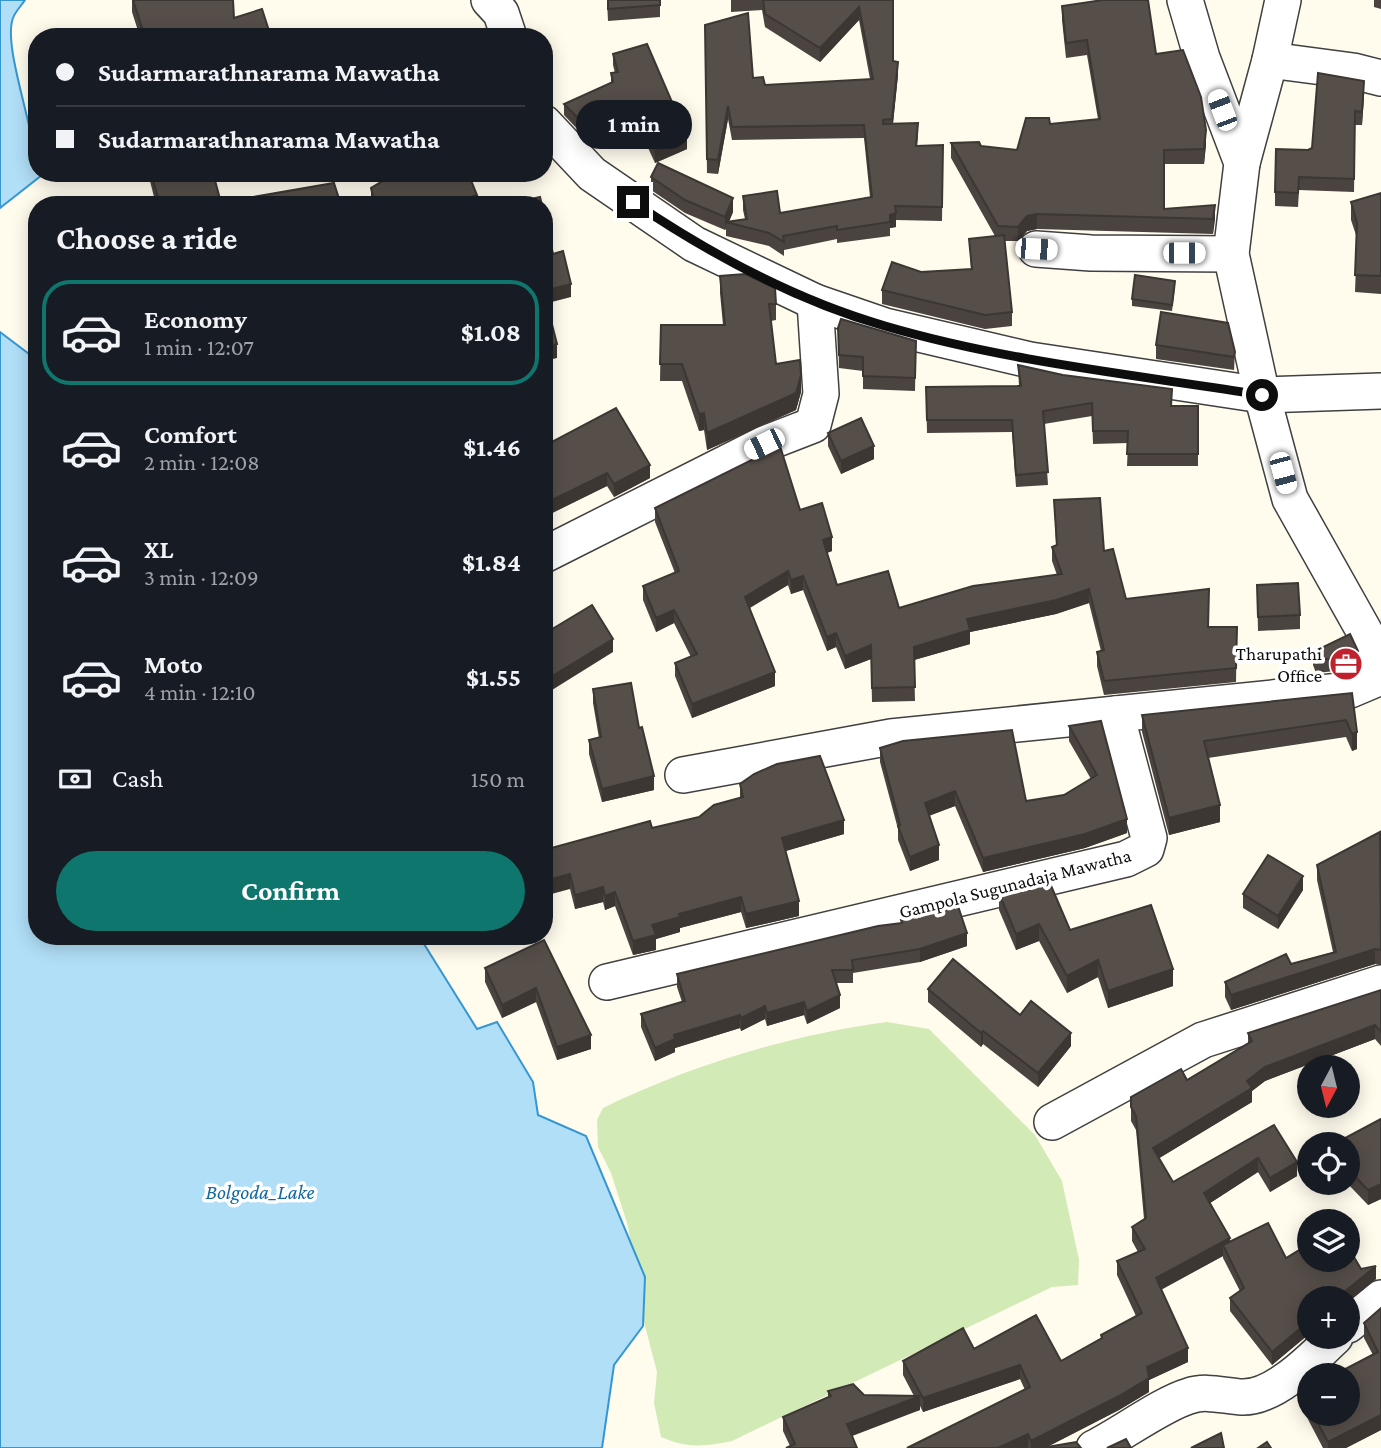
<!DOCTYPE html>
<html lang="en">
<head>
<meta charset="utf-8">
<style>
  :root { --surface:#171b24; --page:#20242c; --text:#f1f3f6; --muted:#9ea1a6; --line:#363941; --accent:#0f766e }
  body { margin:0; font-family:"Crimson Pro",serif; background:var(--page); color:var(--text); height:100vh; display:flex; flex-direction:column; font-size:26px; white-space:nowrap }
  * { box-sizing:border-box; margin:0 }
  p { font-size:23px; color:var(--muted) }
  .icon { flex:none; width:38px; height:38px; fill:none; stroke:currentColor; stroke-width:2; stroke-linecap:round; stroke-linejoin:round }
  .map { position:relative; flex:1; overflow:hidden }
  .sheet { position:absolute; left:28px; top:196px; width:525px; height:749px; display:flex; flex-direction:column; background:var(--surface); border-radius:28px; box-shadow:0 4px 18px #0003 }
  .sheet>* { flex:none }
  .banner { position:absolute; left:28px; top:28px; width:525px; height:154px; border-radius:28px; box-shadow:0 4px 18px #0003; display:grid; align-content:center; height:154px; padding:0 28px; background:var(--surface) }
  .needle { width:46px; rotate:187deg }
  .tools { position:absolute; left:1297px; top:1055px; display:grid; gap:14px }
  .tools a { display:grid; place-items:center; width:63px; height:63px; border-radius:50%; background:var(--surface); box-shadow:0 4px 18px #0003; font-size:35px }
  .end { position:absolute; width:32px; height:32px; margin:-16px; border:9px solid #0d0d0d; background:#fff; box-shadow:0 0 0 4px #fff }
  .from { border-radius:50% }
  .bubble { position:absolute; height:49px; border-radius:24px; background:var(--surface); box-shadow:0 4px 18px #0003; font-size:23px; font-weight:700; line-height:49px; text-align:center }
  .car { position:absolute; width:21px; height:42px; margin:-21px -10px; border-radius:9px; box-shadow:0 0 5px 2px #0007; background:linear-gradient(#fff 24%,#345 0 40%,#fff 0 76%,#345 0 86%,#fff 0) }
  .banner b { display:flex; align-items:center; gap:24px; height:66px; font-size:26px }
  .banner b+b { border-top:2px solid var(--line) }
  .banner i { width:18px; height:18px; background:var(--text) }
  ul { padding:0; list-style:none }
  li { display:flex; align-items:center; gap:21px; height:105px; margin:0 14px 10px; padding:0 14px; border:4px solid transparent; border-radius:28px }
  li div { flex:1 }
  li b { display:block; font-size:26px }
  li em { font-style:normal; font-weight:700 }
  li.active { border-color:var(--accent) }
  li>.icon { width:63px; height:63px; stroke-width:1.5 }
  h2 { padding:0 28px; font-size:32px; line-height:84px }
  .pay { display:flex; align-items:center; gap:18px; height:77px; padding:0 28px; font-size:26px }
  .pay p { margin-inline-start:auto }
  .action { display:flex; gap:14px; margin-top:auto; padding:14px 28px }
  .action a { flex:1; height:80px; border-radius:42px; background:var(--accent); color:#fff; font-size:28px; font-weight:700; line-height:80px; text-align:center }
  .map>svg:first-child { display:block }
</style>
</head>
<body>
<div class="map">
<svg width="1381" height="1448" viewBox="0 0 1381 1448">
  <rect width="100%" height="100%" fill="#fffbed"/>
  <path fill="#d2eab6" d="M 887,1022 L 929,1029 L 1035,1135 L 1062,1181 L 1079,1260 L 1078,1285 L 1052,1287 L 732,1441 C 703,1447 686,1448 661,1437 L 654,1403 L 657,1372 L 637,1295 L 628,1226 L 611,1173 L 598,1147 L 597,1120 L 603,1108 C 691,1065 790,1035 887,1022 Z"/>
  <g fill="#b1dff8" stroke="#3597d1" stroke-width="2">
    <path d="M 0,0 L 25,0 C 21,6 15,12 13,18 C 2,46 37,135 37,173 L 42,175 L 0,208 Z"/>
    <polygon points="0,332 37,360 37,936 419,936 477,1029 497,1022 533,1082 538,1115 586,1136 645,1277 643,1326 614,1365 602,1448 0,1448"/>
  </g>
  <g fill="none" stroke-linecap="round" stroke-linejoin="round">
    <defs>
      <g id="minor">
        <polyline points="489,0 501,13 509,37"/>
        <polyline points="1185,0 1202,58 1242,163 1231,254 1262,395 1290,499 1381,661"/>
        <polyline points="1270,60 1353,71 1381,78"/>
        <polyline points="544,123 592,174 694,244 815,302 885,326 1030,360 1262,395 1381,391"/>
        <polyline points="1242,163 1270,60 1283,0"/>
        <polyline points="1036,249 1091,253 1231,254"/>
        <polyline points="544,555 764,444 813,425 821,394 815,302"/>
        <polyline points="683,775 891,737 1116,714"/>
        <polyline points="607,982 1126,859 1146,849 1149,838 1116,714 1350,690 1381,677"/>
        <polyline points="1052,1122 1203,1040 1381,983"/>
        <polyline points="1348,1325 1381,1298"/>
        <path d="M 1094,1448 C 1122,1434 1162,1404 1189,1396 C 1206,1390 1224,1396 1242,1397 C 1275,1398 1313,1358 1335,1337"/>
      </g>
    </defs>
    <use href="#minor" stroke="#404040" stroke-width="38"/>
    <use href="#minor" stroke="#fff" stroke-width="35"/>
  </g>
  <g fill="#4a433f">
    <polygon points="132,0 233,0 234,18 271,37 140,37 132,12"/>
    <polygon points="607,0 660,0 660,17 608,21"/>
    <polygon points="731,0 894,0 893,61 898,75 893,123 918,136 917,146 943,145 942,221 896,220 896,227 890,228 890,236 837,243 837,239 784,250 784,256 769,246 726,236 726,229 725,230 685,213 651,190 651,177 733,212 729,222 745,219 743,210 743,196 780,213 870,197 864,138 732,140 728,119 718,174 707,173 705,25 753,78 765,85 870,79 859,20 820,62 765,27 762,10 731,12"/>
    <polygon points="1100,0 1148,0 1156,54 1206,144 1204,164 1164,164 1164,209 1215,205 1213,234 1037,229 1027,231 1018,241 1005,241 1012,312 1012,326 985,329 882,304 882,290 921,272 971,269 969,239 995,236 951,158 951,143 1017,150 1050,124 1098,119 1087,55 1066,58 1062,20 1062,6"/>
    <polygon points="1374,0 1381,0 1381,9 1374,7"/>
    <polygon points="613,54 687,149 655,163 632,113 583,135 564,115 564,104 611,83 611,73 615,73 613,65"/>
    <polygon points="1364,95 1362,125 1355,125 1354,192 1299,190 1298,207 1275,206 1275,192 1308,150 1312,148"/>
    <polygon points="148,173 213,173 220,205 156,205"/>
    <polygon points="371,188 477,205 371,205"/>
    <polygon points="1381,193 1381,294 1355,292 1357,238 1351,220 1351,202"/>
    <polygon points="720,276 776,304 776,320 771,321 776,364 801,392 796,410 707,450 704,430 699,431 682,381 660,381 661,325 723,325 720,293"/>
    <polygon points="1175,287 1172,311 1132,306 1132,299"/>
    <polygon points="838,328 916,341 915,391 863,389 863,371 839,368"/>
    <polygon points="1156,345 1235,352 1234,370 1156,359"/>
    <polygon points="1018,365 1172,406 1198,406 1198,466 1127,466 1128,443 1093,444 1092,416 1044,424 1048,485 1016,487 1012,432 927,433 926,387 1019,386"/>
    <polygon points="828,433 874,459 841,474 828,446"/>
    <polygon points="544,446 650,478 614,497 607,486 544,517"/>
    <polygon points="1054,500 1104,551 1126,599 1209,627 1237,627 1236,682 1104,695 1097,666 1097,652 1101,651 1089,603 1056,614 970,632 970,644 914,660 915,701 872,702 871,659 845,669 836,647 827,651 803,590 791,594 788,585 750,608 775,686 692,718 675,676 675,663 691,657 674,623 656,632 643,600 643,586 675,573 655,522 655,508 800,510 832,551 827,553 837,585 899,608 1057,575 1052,561 1052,547 1056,545"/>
    <polygon points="1257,585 1300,615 1300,629 1258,631"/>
    <polygon points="1358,651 1358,665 1345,670 1316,673 1313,665 1313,652"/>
    <polygon points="593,689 639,728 654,790 602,802 589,754 589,740 599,738 593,703"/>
    <polygon points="1352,693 1357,749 1352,751 1346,737 1208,758 1220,822 1169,835 1142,732 1142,715"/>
    <polygon points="1101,721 1127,833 1085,848 983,872 955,806 929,816 939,860 910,871 898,840 898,829 880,762 880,748 1026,801 1064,795 1091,779 1069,741 1069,726"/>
    <polygon points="740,784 844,834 786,851 799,916 746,928 741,912 680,928 680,932 656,939 656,950 633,955 615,906 605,910 603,902 575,909 570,889 544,850 652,828 699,817 740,798"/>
    <polygon points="1381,832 1381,965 1375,964 1231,1010 1225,997 1225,982 1333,952 1317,880 1317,865"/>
    <polygon points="1303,890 1278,929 1243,908 1243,894"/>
    <polygon points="999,893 1070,930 1173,986 1108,1008 1098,977 1067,993 1039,941 1016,950 999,910"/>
    <polygon points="901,920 967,946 920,962 853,973 853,983 836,983 840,1008 807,1024 804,1015 767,1026 765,1019 741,1031 740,1028 675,1048 675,1052 655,1061 641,1027 641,1014 682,1002 677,987 677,974 901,923"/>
    <polygon points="544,940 591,1049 557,1060 536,1002 502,1018 485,982 485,968"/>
    <polygon points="928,989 1020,1015 1071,1046 1038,1087 983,1044 981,1047 928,1002"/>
    <polygon points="1381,990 1381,1046 1375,1039 1265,1081 1252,1091 1252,1102 1159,1158 1173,1182 1274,1125 1297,1176 1270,1192 1258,1172 1210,1203 1230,1242 1286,1258 1361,1269 1376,1279 1348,1302 1348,1298 1309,1298 1309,1334 1272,1365 1230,1311 1230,1298 1240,1291 1223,1258 1223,1256 1161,1290 1188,1362 1149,1380 1149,1392 1119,1410 1047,1447 1081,1448 907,1448 1025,1390 1020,1379 923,1412 920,1406 920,1410 790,1446 783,1431 783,1417 828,1397 828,1391 864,1395 914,1396 903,1375 903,1361 974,1349 1061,1361 1101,1339 1101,1335 1136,1316 1117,1275 1117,1261 1138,1252 1132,1241 1132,1227 1144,1219 1136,1130 1131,1121 1131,1097 1187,1080 1248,1043 1248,1033"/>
    <polygon points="1381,1119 1381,1199 1368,1205 1347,1183 1348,1144"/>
    <polygon points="1381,1308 1381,1430 1346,1448 1323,1448 1301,1406 1301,1391 1309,1387 1309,1414 1348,1414 1373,1355 1364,1338 1364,1323"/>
  </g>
  <g fill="#3c3733">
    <polygon points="859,7 859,20 820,62 820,48"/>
    <polygon points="898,62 898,75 892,133 892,119"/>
    <polygon points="1364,81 1364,95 1362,125 1362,112"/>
    <polygon points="632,102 632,113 583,135 583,123"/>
    <polygon points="728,106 728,119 718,174 718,160"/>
    <polygon points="1206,130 1206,144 1204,164 1204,149"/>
    <polygon points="687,137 687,149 655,163 655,151"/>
    <polygon points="477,195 477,205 445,205"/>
    <polygon points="733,198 733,212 728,223 726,222 725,230 725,217"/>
    <polygon points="220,199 220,205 199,205"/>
    <polygon points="1215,205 1215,220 1213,234 1213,219"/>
    <polygon points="896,213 896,227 890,228 890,236 890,215"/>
    <polygon points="1037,214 1037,229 1027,231 1018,241 1018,227 1027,216"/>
    <polygon points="571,284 571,297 544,304 544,291"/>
    <polygon points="557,344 557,358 544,361 544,347"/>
    <polygon points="801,375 801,392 796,410 707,450 707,433"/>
    <polygon points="704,413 704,430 699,431 699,414"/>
    <polygon points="874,446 874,459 841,474 841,461"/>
    <polygon points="650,465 650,478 614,497 614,484"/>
    <polygon points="607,473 607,486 544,517 544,504"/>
    <polygon points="832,537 832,551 823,554 823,540"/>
    <polygon points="788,571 788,585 745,610 745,597"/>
    <polygon points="803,576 803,590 791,594 791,580"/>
    <polygon points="1089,589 1089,603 1056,614 970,632 970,644 914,660 914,647 967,619"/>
    <polygon points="674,610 674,623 656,632 656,618"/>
    <polygon points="836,633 836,647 827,651 827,637"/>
    <polygon points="613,639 613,652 544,695 544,681"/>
    <polygon points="871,645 871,659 845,669 845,656"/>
    <polygon points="1358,651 1358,665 1345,670 1345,657"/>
    <polygon points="775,672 775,686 692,718 692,704"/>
    <polygon points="1357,732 1357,749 1352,751 1352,734"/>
    <polygon points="654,776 654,790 602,802 602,789"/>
    <polygon points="955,791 955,806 925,817 925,803"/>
    <polygon points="1220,805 1220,822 1169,835 1169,818"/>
    <polygon points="1127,819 1127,833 1085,848 983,872 983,858"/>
    <polygon points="844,820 844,834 782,852 782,838"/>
    <polygon points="939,845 939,860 910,871 910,857"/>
    <polygon points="570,874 570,889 544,896 544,881"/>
    <polygon points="1303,876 1303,890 1278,929 1278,916"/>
    <polygon points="603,887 603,902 575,909 575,895"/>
    <polygon points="615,892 615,906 605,910 605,896"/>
    <polygon points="741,897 741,912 680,928 680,932 656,939 656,950 633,955 633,941 652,925 679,914"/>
    <polygon points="799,901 799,916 746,928 746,914"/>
    <polygon points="1039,924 1039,941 1016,950 1016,934"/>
    <polygon points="967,933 967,946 920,962 920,949"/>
    <polygon points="1375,949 1375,964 1231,1010 1231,995"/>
    <polygon points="1098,960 1098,977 1067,993 1067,976"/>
    <polygon points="1173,969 1173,986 1108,1008 1108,991"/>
    <polygon points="536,988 536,1002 502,1018 502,1005"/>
    <polygon points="840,995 840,1008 807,1024 807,1011"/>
    <polygon points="804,1002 804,1015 767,1026 767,1013"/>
    <polygon points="765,1006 765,1019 741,1031 741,1018"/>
    <polygon points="740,1015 740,1028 675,1048 675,1052 655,1061 655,1048 674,1035"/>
    <polygon points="1375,1025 1375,1039 1265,1081 1252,1091 1252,1102 1153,1162 1153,1148 1265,1067"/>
    <polygon points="983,1031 983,1044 981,1047 981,1033"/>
    <polygon points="1071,1033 1071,1046 1038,1087 1038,1073"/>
    <polygon points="591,1035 591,1049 557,1060 557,1047"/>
    <polygon points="1258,1158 1258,1172 1204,1207 1204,1193"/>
    <polygon points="1297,1162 1297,1176 1270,1192 1270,1178"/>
    <polygon points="1381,1184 1381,1199 1368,1205 1368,1190"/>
    <polygon points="1230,1238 1230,1252 1223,1245 1223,1256 1156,1292 1156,1278"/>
    <polygon points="1376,1266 1376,1279 1348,1302 1348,1298 1337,1298"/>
    <polygon points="1309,1321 1309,1334 1272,1365 1272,1352"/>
    <polygon points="1188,1348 1188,1362 1149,1380 1149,1392 1119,1410 1045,1448 1031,1448 1031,1441 1147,1367"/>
    <polygon points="1020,1365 1020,1379 923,1412 923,1398"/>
    <polygon points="920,1396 920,1410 847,1438 847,1424"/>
    <polygon points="1381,1415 1381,1430 1346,1448 1328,1448 1328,1442"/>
    <polygon points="1028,1434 1028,1448 998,1448"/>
  </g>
  <g fill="#564e49" stroke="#3c3733" stroke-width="2">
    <polygon points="133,0 233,0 234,18 262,9 271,37 145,37"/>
    <polygon points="608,0 660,0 660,5 608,9"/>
    <polygon points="763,0 893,0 893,61 898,62 892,119 883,120 883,124 918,123 916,146 943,145 942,207 895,206 896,213 890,215 890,222 837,230 837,226 783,236 784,242 769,233 726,222 747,219 743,196 777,191 780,213 872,197 864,125 732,127 728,106 718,160 707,159 705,25 748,13 753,78 763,77 765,85 873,79 859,7 820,48 765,14"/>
    <polygon points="1103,0 1148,0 1156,54 1183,50 1201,97 1206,130 1204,149 1164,150 1164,209 1215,205 1213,219 1037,214 1027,216 1018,227 998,226 951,143 979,142 981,146 1017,150 1026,118 1049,118 1050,124 1100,119 1087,40 1066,43 1062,6"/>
    <polygon points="397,31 398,37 373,37"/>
    <polygon points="466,31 468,37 445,37"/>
    <polygon points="647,44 687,137 655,151 632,102 583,123 564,104 613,82 611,73 618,72 613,54"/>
    <polygon points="1318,73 1364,81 1362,112 1355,111 1354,179 1299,177 1298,193 1275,192 1276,149 1308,150 1312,148"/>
    <polygon points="658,163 733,198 725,217 685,200 651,177"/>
    <polygon points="151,173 213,173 220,199 199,205 160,205"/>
    <polygon points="396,173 468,173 477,195 445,205 375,205 371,188"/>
    <polygon points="334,183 341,205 237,205 236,200"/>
    <polygon points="1381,193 1381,276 1355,275 1357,223 1351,202"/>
    <polygon points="540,197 542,205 505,205"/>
    <polygon points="544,214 553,254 563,251 571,284 544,291"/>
    <polygon points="1004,235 1012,312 985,315 882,290 892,262 921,272 972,269 969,239"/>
    <polygon points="745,274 775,288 776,304 769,304 776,364 800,360 801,375 796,393 707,433 704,413 699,414 682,364 660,364 661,325 725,325 720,276"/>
    <polygon points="1135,275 1175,281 1172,305 1132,299"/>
    <polygon points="546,301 557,344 544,347 544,302"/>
    <polygon points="1161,312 1228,323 1235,352 1234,357 1156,345"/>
    <polygon points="841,319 916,341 915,378 863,376 863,357 839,355 838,328"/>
    <polygon points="1018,365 1063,375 1172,389 1171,406 1198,406 1198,454 1127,454 1128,431 1093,431 1092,403 1043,411 1048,472 1016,475 1012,420 927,420 926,387 1021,386"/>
    <polygon points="616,408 650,465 614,484 607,473 544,504 544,446"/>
    <polygon points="861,418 874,446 841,461 828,433"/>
    <polygon points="780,446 800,510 822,503 832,537 823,540 837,585 888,571 899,608 973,586 1062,574 1052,547 1057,545 1054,500 1100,498 1104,551 1113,549 1126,599 1209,589 1208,627 1237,627 1236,668 1104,681 1097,652 1104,650 1089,589 1056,600 967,619 970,630 914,647 915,687 872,688 871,645 845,656 836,633 827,637 803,576 791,580 788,571 745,597 775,672 692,704 675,663 697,654 674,610 656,618 643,586 679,571 655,508"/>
    <polygon points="1298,583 1300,615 1258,617 1257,585"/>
    <polygon points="592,605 613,639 544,681 544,634"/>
    <polygon points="1350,634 1358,651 1345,657 1316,660 1313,652"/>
    <polygon points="631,683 639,728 642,727 654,776 602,789 589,740 601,737 593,689"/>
    <polygon points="1352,693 1357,732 1352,734 1346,720 1204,741 1220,805 1169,818 1142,715"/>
    <polygon points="1101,721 1127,819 1085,834 983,858 955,791 925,803 939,845 910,857 898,826 900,825 880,748 903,741 1012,730 1026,801 1064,795 1097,775 1069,726"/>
    <polygon points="820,756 844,820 782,838 799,901 746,914 741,897 679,914 680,917 652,925 656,935 633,941 615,892 605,896 603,887 575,895 570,874 544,881 544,850 650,821 652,828 699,817 714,805 743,797 740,784 754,774 777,764"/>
    <polygon points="1380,832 1381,950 1375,949 1231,995 1225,982 1286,954 1291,964 1336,952 1317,865"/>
    <polygon points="1268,855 1303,876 1278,916 1243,894"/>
    <polygon points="1049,881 1070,930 1151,905 1173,969 1108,991 1098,960 1067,976 1039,924 1016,934 999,893"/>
    <polygon points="958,906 967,933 920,949 852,960 853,970 832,970 840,995 807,1011 804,1002 767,1013 765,1006 741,1018 740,1015 674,1035 675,1039 655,1048 641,1014 685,1001 677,974 878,926 902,923 901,920"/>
    <polygon points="544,940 591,1035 557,1047 536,988 502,1005 485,968"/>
    <polygon points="953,959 1020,1015 1031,1001 1071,1033 1038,1073 983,1031 981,1033 928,989"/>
    <polygon points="1381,990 1381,1032 1375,1025 1265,1067 1247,1081 1252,1088 1153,1148 1173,1182 1274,1125 1297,1162 1270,1178 1258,1158 1204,1193 1230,1238 1156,1278 1188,1348 1147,1367 1149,1378 1119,1396 1031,1441 1028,1434 998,1448 907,1448 1030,1387 1020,1365 923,1398 903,1361 963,1328 974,1349 1036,1315 1061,1361 1102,1338 1101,1335 1142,1313 1117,1261 1145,1249 1132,1227 1146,1218 1136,1116 1131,1107 1131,1097 1181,1069 1187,1080 1252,1041 1248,1033"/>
    <polygon points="1381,1119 1381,1184 1368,1190 1348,1169 1348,1144 1334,1144"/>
    <polygon points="1268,1223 1286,1258 1309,1244 1309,1260 1348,1260 1348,1247 1361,1269 1376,1266 1337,1298 1309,1298 1309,1321 1272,1352 1230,1298 1244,1288 1223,1245"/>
    <polygon points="1381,1308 1381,1415 1328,1442 1313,1414 1348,1414 1348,1376 1332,1376 1378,1352 1364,1323"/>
    <polygon points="853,1384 864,1395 920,1396 847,1424 857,1448 786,1448 795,1444 783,1417 831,1396 828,1391"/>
    <polygon points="1309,1387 1309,1406 1301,1391"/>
    <polygon points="1221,1433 1224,1448 1191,1448"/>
    <polygon points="1126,1439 1131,1448 1107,1448"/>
    <polygon points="1076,1442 1081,1448 1041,1448"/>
    <polygon points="1267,1442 1271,1448 1258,1448"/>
  </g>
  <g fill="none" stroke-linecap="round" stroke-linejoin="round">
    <path stroke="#0d0d0d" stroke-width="9" d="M 633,202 C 710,254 795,300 885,326 C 1008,362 1137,375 1262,395"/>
  </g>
  <defs>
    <symbol id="office-disc" viewBox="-11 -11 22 22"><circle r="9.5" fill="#c1212d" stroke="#fff"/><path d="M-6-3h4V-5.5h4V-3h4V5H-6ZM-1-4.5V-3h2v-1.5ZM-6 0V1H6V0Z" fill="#fff"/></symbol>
  </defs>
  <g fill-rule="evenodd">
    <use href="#office-disc" x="1327" y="645" width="38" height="38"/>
  </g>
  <g text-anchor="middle" stroke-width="7" stroke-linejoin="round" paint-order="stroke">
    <g font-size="19" fill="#0d0d0d" stroke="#fff" text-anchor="end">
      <text x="1322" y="660">Tharupathi<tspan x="1322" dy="22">Office</tspan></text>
    </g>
    <g font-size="19" fill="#0d0d0d" stroke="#fff">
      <text transform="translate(1015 883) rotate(-14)" y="7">Gampola Sugunadaja Mawatha</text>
    </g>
    <g font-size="21" font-style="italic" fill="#1367a2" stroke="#fff">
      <text x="260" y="1199">Bolgoda_Lake</text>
    </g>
  </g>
</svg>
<div class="tools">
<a><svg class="needle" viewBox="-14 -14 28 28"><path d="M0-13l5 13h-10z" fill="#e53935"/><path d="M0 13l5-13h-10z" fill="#9ea1a6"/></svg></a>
<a><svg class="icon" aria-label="locate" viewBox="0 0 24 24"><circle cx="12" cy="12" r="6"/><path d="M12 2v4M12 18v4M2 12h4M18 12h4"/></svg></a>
<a><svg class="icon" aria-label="layers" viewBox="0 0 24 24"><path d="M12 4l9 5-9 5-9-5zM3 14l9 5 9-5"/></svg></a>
<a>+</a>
<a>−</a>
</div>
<i class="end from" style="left:1262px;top:395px"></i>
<i class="end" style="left:633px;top:202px"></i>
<div class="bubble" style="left:576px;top:100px;width:116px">1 min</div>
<i class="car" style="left:1222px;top:110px;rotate:339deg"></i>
<i class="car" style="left:1036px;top:249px;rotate:93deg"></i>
<i class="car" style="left:1184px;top:253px;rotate:90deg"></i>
<i class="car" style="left:764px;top:444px;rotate:244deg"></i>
<i class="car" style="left:1283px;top:473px;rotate:165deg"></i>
<div class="banner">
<b><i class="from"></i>Sudarmarathnarama Mawatha</b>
<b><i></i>Sudarmarathnarama Mawatha</b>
</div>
<section class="sheet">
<h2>Choose a ride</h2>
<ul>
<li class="active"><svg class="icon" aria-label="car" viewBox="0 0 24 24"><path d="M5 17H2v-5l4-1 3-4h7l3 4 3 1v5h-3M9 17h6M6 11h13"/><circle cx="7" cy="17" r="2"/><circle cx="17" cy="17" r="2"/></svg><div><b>Economy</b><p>1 min · 12:07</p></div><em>$1.08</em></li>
<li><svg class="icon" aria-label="car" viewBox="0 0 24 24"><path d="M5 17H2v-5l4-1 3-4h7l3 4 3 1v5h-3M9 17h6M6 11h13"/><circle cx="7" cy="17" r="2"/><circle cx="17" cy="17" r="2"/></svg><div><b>Comfort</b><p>2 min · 12:08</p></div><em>$1.46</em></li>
<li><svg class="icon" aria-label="car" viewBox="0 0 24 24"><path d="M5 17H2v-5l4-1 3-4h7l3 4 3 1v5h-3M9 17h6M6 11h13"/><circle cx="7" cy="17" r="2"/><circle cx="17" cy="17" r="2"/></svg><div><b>XL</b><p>3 min · 12:09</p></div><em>$1.84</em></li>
<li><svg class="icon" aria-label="car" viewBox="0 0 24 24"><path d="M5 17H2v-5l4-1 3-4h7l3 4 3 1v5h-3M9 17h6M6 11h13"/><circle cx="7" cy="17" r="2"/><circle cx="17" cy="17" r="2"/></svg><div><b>Moto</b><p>4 min · 12:10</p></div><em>$1.55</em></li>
</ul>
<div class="pay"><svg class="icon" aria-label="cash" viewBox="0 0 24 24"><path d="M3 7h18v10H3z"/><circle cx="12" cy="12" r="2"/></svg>Cash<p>150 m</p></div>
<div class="action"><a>Confirm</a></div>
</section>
</div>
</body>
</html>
